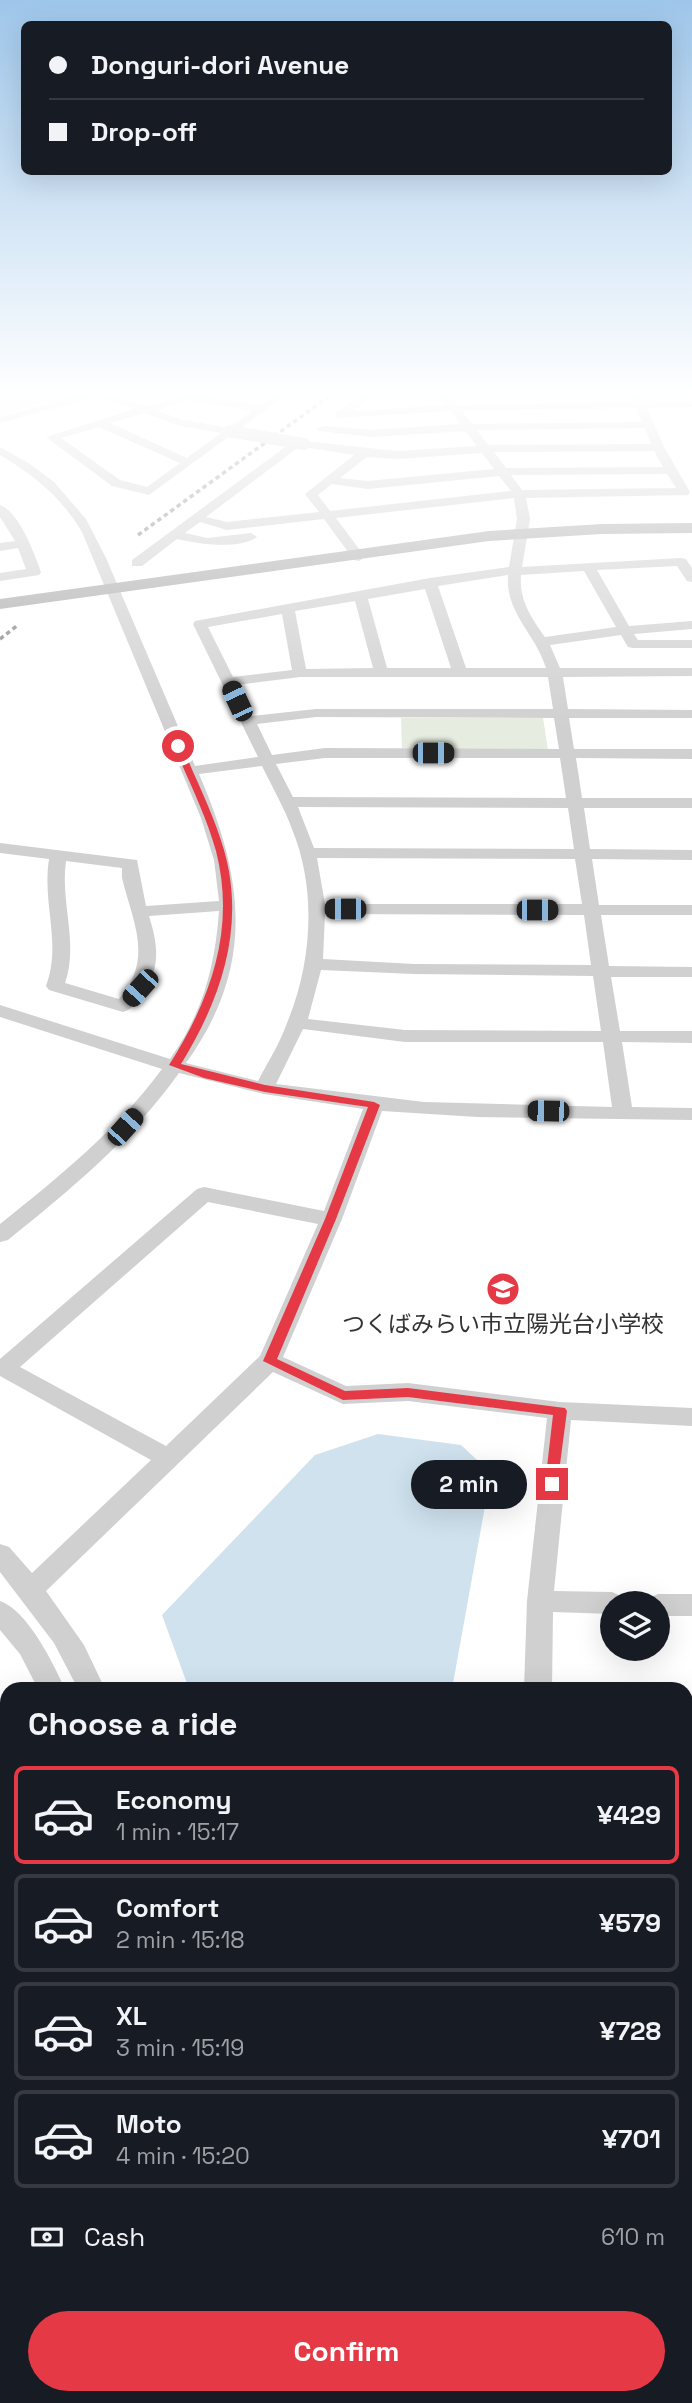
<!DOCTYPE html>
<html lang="en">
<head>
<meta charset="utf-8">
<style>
  :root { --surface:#171b24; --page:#242831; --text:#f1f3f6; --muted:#9ea1a6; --line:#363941; --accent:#e63946 }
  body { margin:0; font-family:"Space Grotesk","Noto Sans JP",sans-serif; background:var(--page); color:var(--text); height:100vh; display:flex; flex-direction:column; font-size:26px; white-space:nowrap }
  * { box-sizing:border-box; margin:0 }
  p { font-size:23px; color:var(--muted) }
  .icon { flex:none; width:38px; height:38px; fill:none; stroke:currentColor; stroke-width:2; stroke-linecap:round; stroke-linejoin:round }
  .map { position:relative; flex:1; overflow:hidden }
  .panel { position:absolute; left:0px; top:1682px; width:693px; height:723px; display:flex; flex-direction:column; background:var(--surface); border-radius:21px 21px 0 0; box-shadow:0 7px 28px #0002 }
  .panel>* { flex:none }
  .guide { position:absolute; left:21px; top:21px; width:651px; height:154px; border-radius:10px; box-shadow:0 7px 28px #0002; display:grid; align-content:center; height:154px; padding:0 28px; background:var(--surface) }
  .controls { position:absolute; left:600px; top:1591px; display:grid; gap:14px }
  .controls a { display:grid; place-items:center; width:70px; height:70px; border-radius:50%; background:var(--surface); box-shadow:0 7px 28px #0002; font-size:35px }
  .end { position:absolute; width:32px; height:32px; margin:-16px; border:9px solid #e63946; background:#fff; box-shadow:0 0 0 4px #fff }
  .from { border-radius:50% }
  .bubble { position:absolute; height:49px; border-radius:24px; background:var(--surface); box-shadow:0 7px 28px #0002; font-size:23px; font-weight:600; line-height:49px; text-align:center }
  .car { position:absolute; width:21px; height:42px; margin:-21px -10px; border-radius:9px; box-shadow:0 0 5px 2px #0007; background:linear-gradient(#222 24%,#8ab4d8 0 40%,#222 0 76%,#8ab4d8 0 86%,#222 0) }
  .guide b { display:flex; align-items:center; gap:24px; height:66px; font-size:26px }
  .guide b+b { border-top:2px solid var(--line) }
  .guide i { width:18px; height:18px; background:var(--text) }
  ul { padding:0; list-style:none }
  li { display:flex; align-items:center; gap:21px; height:98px; margin:0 14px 10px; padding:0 14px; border:4px solid var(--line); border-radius:10px }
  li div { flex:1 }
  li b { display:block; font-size:26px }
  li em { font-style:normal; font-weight:600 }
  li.on { border-color:var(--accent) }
  li>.icon { width:63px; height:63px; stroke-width:1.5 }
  h2 { padding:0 28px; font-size:32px; line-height:84px }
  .pay { display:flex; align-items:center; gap:18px; height:77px; padding:0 28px; font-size:26px }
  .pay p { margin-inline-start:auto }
  .cta { display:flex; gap:14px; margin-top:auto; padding:14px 28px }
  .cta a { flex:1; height:80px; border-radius:42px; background:var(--accent); color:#fff; font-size:28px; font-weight:600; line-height:80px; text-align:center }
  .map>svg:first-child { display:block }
</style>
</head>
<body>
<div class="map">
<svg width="692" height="2403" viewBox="0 0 692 2403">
  <rect width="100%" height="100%" fill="#fff"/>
  <g fill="#e6ecdf">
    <polygon points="0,392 85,392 0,415"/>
    <polygon points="401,718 543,718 548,750 402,750"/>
  </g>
  <polygon fill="#cfe2ee" points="378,1434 461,1445 491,1473 452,1689 189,1689 162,1615 315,1455"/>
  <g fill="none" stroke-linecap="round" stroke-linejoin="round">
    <g fill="#d0d0d0" fill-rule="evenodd">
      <path d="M 90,392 C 112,392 123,401 143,405 C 159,408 184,392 202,392 L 199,395 L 259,405 L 278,392 L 290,392 L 149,495 L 112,486 L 46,437 L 134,409 L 99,396 L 0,423 L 0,417 ZM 188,400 L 252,411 L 229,428 L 183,420 L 156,410 ZM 145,413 L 177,425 L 221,433 L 187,458 L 110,423 ZM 99,427 L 180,463 L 147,487 L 120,480 L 61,438 Z"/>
      <path d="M 364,392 L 402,392 L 397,395 L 371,397 L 353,411 L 446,405 L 437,392 L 447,392 L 457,405 L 634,402 L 630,392 L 640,392 L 644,401 L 692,401 L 692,407 L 647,408 L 664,447 L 690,492 L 688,495 L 526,498 L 530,519 L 522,567 L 681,558 L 686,559 L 692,568 L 692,582 L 687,581 L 677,566 L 597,570 L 629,626 L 692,621 L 692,629 L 634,634 L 638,640 L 692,640 L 692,648 L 633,648 L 628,647 L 621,635 L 550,645 L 560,668 L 692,668 L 692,676 L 563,677 L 568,709 L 692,710 L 692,718 L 569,718 L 574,749 L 692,749 L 692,759 L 576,758 L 582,798 L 692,798 L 692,808 L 584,808 L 590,849 L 692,850 L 692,860 L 592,859 L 599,905 L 692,905 L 692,915 L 601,915 L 609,966 L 692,967 L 692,977 L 611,977 L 620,1031 L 692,1031 L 692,1043 L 622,1042 L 632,1107 L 692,1108 L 692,1120 L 477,1117 L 382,1111 L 342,1219 L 283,1357 L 346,1386 L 408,1383 L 560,1402 L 692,1408 L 692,1426 L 571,1420 L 554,1591 L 612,1592 L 621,1596 L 625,1603 L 612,1603 L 612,1614 L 553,1612 L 552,1689 L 524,1689 L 527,1601 L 547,1418 L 408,1401 L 343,1404 L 273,1372 L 46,1591 L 84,1645 L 105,1689 L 78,1689 L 54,1643 L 0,1572 L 0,1544 L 9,1547 L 32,1573 L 151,1460 L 0,1376 L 0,1359 L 197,1189 L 204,1187 L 324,1211 L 363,1109 L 264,1094 L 179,1073 C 132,1139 70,1190 8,1240 L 0,1242 L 0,1224 C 59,1177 118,1129 162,1069 L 0,1017 L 0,1005 L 170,1059 C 203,1013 215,966 219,911 L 149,916 C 158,945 161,967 143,993 C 138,1001 133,1009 123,1012 L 49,990 L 46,986 C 62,943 42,905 49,859 L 0,853 L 0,843 L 137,860 L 146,906 L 219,901 L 214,860 L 201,818 L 82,532 C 62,498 34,475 0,455 L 0,447 L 30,464 L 54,482 L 86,519 L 106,558 L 195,766 L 258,757 L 193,624 L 195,621 L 430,578 L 509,567 L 517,519 L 514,498 L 336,518 L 365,557 L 359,561 L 354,560 L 324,519 L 227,530 L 200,522 L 185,533 L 207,538 L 251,533 L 257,537 C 239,550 198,544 177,539 L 142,566 L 132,566 L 132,560 L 288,445 L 304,441 L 397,451 L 477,446 L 465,431 L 371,437 L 319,431 L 317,429 L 323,426 L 371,430 L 460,424 L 451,411 L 335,418 L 336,413 ZM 636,408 L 642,422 L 472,424 L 462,411 ZM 645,428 L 651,444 L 488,445 L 477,430 ZM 304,447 L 354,455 L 305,494 L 319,512 L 227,522 L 206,517 L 296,449 ZM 654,451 L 663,467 L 506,468 L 494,452 ZM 482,453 L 494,469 L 368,481 L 340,478 L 367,457 L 397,459 ZM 667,474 L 676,488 L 522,490 L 511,475 ZM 499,476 L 511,491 L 330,511 L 318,495 L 332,484 L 368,489 ZM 584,571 L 616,627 L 545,637 C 531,617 519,600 521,575 ZM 508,575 C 505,613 536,634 546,668 L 466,668 L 438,586 ZM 425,589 L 451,668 L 387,668 L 368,599 ZM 355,601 L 373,668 L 306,669 L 295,611 ZM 282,614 L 292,670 L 233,677 L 208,627 ZM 300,677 L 548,677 L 553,709 L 316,709 L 252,716 L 237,685 ZM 316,717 L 554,718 L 559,749 L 325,748 L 272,755 L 257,724 ZM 325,758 L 560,758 L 566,798 L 293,797 L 276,764 ZM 262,766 C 272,787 284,807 292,829 C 317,890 312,963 287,1023 C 280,1043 268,1062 258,1081 L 186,1063 C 256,966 244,878 199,774 ZM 298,807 L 568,808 L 574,849 L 314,848 ZM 317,858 L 575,859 L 582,904 L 325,904 ZM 66,861 L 122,868 L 122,878 C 133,923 154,959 119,999 L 65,983 C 79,943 60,903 66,861 ZM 325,914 L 584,915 L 591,965 L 414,964 L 323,959 ZM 321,970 L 414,974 L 593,976 L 601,1031 L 405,1030 L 308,1019 ZM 303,1029 L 405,1042 L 603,1042 L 612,1107 L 424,1102 L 276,1084 ZM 208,1202 L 318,1224 L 260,1356 L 166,1446 L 20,1367 Z"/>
      <path d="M 0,505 C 20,513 34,553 41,572 L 39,575 L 0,581 L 0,573 L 26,569 L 18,548 L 0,551 L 0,543 L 15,541 L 0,517 Z"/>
      <polygon points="658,1594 692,1594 692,1616 658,1616 658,1603 646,1603 649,1598"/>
      <path d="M 0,1601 C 28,1611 53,1663 65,1689 L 38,1689 L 20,1654 L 0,1630 Z"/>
      <rect x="686" y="1776" width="6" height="26"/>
      <polygon points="7,2142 7,2186 0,2189 0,2144"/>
      <polygon points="686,2171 692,2172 692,2206 686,2205"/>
      <polygon points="7,2242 7,2288 0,2291 0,2245"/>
    </g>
    <polygon fill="#ababab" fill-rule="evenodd" points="692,523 692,533 602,534 489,541 0,609 0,599 489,531 602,524"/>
    <g stroke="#888" stroke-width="3.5" stroke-dasharray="4.5 3.5" stroke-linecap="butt">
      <polyline points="138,535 335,392"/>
      <polyline points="0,639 18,625"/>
    </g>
    <polyline stroke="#d0d0d0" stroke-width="12" points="229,431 304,444"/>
  </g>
  <linearGradient id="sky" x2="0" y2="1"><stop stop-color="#9ec6ea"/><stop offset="0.54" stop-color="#fff"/><stop offset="1" stop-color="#fff" stop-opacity="0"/></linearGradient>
  <rect width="692" height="728" fill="url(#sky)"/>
  <path fill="#e63946" d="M 178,743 L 182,746 C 196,780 214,815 224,850 C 246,927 221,999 181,1064 L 265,1085 L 374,1102 L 380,1105 L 336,1219 L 277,1359 L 345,1391 L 408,1388 L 565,1408 L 567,1411 L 557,1487 L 547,1487 L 545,1484 L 553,1415 L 408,1397 L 343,1400 L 263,1361 L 325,1219 L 368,1107 L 265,1092 L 204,1078 L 169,1065 C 211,999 236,929 216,851 C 206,815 188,780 174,746 Z"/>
  <defs>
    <symbol id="school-disc" viewBox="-11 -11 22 22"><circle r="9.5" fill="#e63946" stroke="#fff"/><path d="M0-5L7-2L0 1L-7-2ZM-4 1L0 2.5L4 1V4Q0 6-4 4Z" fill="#fff"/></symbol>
  </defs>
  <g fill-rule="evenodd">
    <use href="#school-disc" x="484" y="1270" width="38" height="38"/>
  </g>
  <g text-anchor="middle" stroke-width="7" stroke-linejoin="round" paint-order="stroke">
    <g font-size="23" fill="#333" stroke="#fff">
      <text x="503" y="1332">つくばみらい市立陽光台小学校</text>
    </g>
  </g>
</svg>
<div class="controls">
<a><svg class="icon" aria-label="layers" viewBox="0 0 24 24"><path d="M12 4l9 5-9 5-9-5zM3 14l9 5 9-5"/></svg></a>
</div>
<i class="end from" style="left:178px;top:746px"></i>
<i class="end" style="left:552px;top:1484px"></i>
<div class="bubble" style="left:411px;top:1460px;width:116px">2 min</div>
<i class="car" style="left:237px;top:701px;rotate:335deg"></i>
<i class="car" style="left:433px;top:753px;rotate:90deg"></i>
<i class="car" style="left:345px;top:909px;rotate:270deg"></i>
<i class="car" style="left:537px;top:910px;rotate:90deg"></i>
<i class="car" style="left:140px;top:988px;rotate:222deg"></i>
<i class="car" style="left:548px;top:1111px;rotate:271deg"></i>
<i class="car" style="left:125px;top:1127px;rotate:42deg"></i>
<div class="guide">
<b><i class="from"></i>Donguri-dori Avenue</b>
<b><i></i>Drop-off</b>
</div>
<section class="panel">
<h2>Choose a ride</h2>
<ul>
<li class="on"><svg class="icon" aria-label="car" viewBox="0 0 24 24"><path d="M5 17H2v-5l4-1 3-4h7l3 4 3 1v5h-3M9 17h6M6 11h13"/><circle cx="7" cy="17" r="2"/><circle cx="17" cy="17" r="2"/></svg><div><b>Economy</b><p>1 min · 15:17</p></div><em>¥429</em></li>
<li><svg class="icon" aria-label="car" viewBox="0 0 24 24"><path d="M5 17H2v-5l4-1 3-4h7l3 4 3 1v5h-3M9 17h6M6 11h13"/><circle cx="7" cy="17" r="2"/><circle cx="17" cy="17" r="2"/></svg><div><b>Comfort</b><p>2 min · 15:18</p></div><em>¥579</em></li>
<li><svg class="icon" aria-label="car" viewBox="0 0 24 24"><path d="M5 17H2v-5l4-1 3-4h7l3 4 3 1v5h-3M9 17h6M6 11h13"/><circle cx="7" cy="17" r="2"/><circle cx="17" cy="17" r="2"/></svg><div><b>XL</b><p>3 min · 15:19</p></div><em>¥728</em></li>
<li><svg class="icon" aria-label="car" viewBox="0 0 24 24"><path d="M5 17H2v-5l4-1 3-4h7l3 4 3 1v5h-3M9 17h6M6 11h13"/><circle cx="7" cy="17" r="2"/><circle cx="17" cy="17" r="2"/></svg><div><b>Moto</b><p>4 min · 15:20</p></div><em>¥701</em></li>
</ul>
<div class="pay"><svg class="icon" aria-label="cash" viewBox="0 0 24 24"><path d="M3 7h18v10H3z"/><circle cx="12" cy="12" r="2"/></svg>Cash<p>610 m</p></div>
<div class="cta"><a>Confirm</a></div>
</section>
</div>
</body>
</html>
